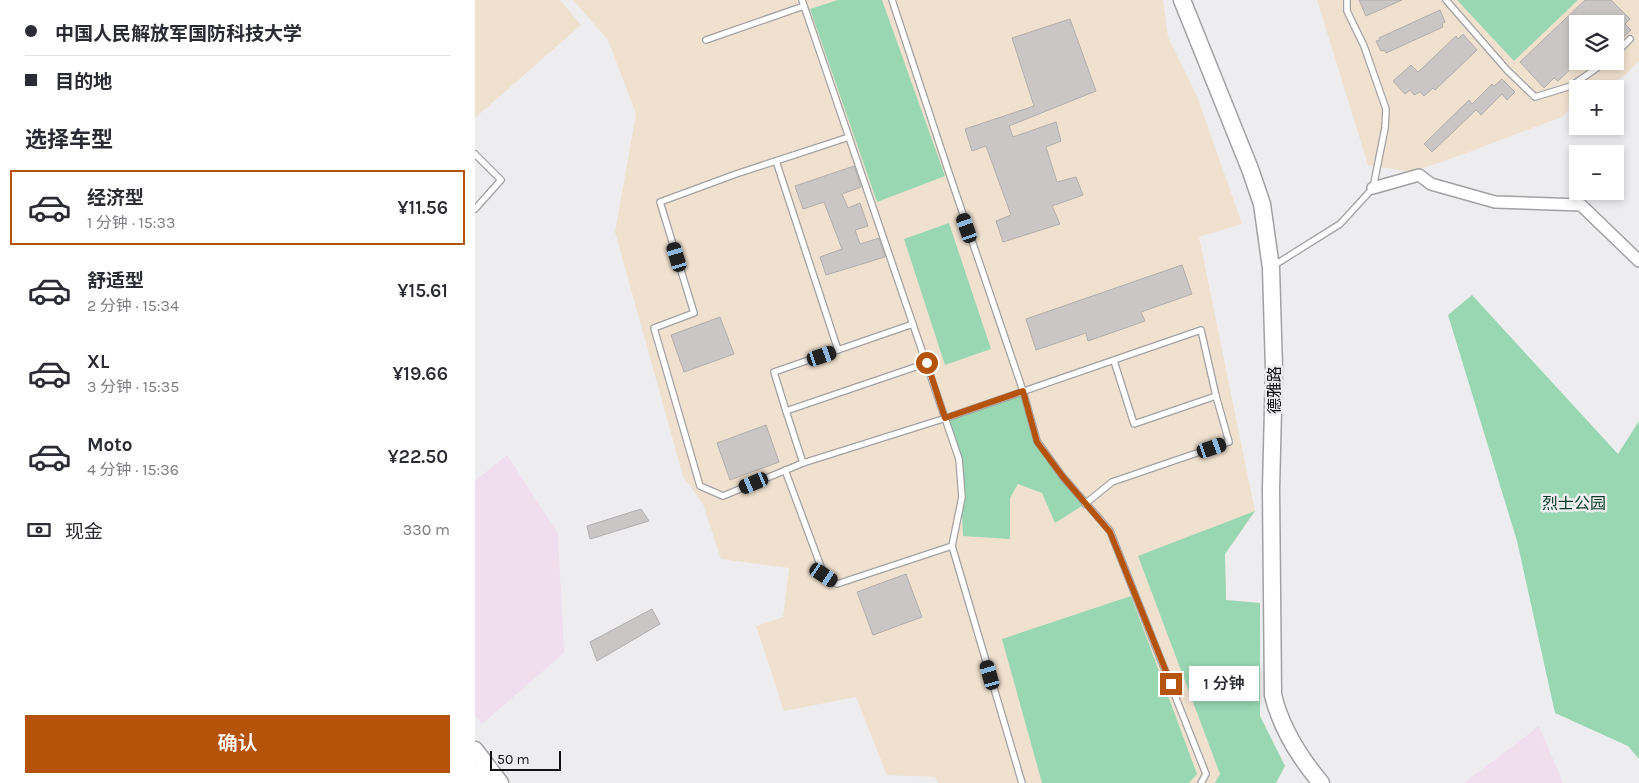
<!DOCTYPE html>
<html lang="zh">
<head>
<meta charset="utf-8">
<style>
  :root { --surface:#fff; --page:#f7f7f7; --text:#2b2b33; --muted:#7c7c81; --line:#e1e1e2; --accent:#b45309 }
  body { margin:0; font-family:Karla,"Noto Sans SC",sans-serif; background:var(--page); color:var(--text); height:100vh; display:flex; flex-direction:column; font-size:19px; white-space:nowrap }
  * { box-sizing:border-box; margin:0 }
  p { font-size:16px; color:var(--muted) }
  .icon { flex:none; width:28px; height:28px; fill:none; stroke:currentColor; stroke-width:2; stroke-linecap:round; stroke-linejoin:round }
  .map { position:relative; flex:1; overflow:hidden }
  .details { display:flex; flex-direction:column; background:var(--surface); width:475px }
  .details>* { flex:none }
  .banner { display:grid; align-content:center; height:110px; padding:0 25px; background:var(--surface) }
  .buttons { position:absolute; left:1094px; top:15px; display:grid; gap:10px }
  .buttons a { display:grid; place-items:center; width:55px; height:55px; border-radius:0px; background:var(--surface); box-shadow:0 2px 8px #0003; font-size:25px }
  .scale { position:absolute; left:15px; bottom:12px; width:71px; box-sizing:border-box; padding-left:5px; border:2px solid #121213; border-top:0; font-size:14px; line-height:18px; white-space:nowrap; color:#121213; -webkit-text-stroke:4px #ededf0; paint-order:stroke }
  .end { position:absolute; width:22px; height:22px; margin:-11px; border:6px solid #b45309; background:#fff; box-shadow:0 0 0 2px #fff }
  .from { border-radius:50% }
  .bubble { position:absolute; height:35px; border-radius:0px; background:var(--surface); box-shadow:0 2px 8px #0003; font-size:16px; font-weight:600; line-height:35px; text-align:center }
  .car { position:absolute; width:15px; height:30px; margin:-15px -8px; border-radius:6px; box-shadow:0 0 4px 1px #0007; background:linear-gradient(#222 24%,#8ab4d8 0 40%,#222 0 76%,#8ab4d8 0 86%,#222 0) }
  .banner b { display:flex; align-items:center; gap:18px; height:48px; font-size:19px }
  .banner b+b { border-top:1px solid var(--line) }
  .banner i { width:12px; height:12px; background:var(--text) }
  ul { padding:0; list-style:none }
  li { display:flex; align-items:center; gap:15px; height:75px; margin:0 10px 8px; padding:0 15px; border:2px solid transparent; border-radius:0px }
  li div { flex:1 }
  li b { display:block; font-size:19px }
  li em { font-style:normal; font-weight:600 }
  li.active { border-color:var(--accent) }
  li>.icon { width:45px; height:45px; stroke-width:1.5 }
  h2 { padding:0 25px; font-size:22px; line-height:60px }
  .pay { display:flex; align-items:center; gap:12px; height:55px; padding:0 25px; font-size:19px }
  .pay p { margin-inline-start:auto }
  .cta { display:flex; gap:10px; margin-top:auto; padding:10px 25px }
  .cta a { flex:1; height:58px; border-radius:0px; background:var(--accent); color:#fff; font-size:20px; font-weight:600; line-height:58px; text-align:center }
  main { display:flex; flex:1; min-height:0 }
  .map>svg:first-child { display:block }
</style>
</head>
<body>
<main>
<section class="details">
<div class="banner">
<b><i class="from"></i>中国人民解放军国防科技大学</b>
<b><i></i>目的地</b>
</div>
<h2>选择车型</h2>
<ul>
<li class="active"><svg class="icon" aria-label="car" viewBox="0 0 24 24"><path d="M5 17H2v-5l4-1 3-4h7l3 4 3 1v5h-3M9 17h6M6 11h13"/><circle cx="7" cy="17" r="2"/><circle cx="17" cy="17" r="2"/></svg><div><b>经济型</b><p>1 分钟 · 15:33</p></div><em>¥11.56</em></li>
<li><svg class="icon" aria-label="car" viewBox="0 0 24 24"><path d="M5 17H2v-5l4-1 3-4h7l3 4 3 1v5h-3M9 17h6M6 11h13"/><circle cx="7" cy="17" r="2"/><circle cx="17" cy="17" r="2"/></svg><div><b>舒适型</b><p>2 分钟 · 15:34</p></div><em>¥15.61</em></li>
<li><svg class="icon" aria-label="car" viewBox="0 0 24 24"><path d="M5 17H2v-5l4-1 3-4h7l3 4 3 1v5h-3M9 17h6M6 11h13"/><circle cx="7" cy="17" r="2"/><circle cx="17" cy="17" r="2"/></svg><div><b>XL</b><p>3 分钟 · 15:35</p></div><em>¥19.66</em></li>
<li><svg class="icon" aria-label="car" viewBox="0 0 24 24"><path d="M5 17H2v-5l4-1 3-4h7l3 4 3 1v5h-3M9 17h6M6 11h13"/><circle cx="7" cy="17" r="2"/><circle cx="17" cy="17" r="2"/></svg><div><b>Moto</b><p>4 分钟 · 15:36</p></div><em>¥22.50</em></li>
</ul>
<div class="pay"><svg class="icon" aria-label="cash" viewBox="0 0 24 24"><path d="M3 7h18v10H3z"/><circle cx="12" cy="12" r="2"/></svg>现金<p>330 m</p></div>
<div class="cta"><a>确认</a></div>
</section>
<div class="map">
<svg width="1164" height="783" viewBox="0 0 1164 783">
  <rect width="100%" height="100%" fill="#ededf0"/>
  <g fill="#f0dded">
    <polygon points="32,455 83,534 89,653 7,724 0,715 0,481"/>
    <polygon points="1064,726 1088,783 989,783"/>
  </g>
  <g fill="#f0e1ce" fill-rule="evenodd">
    <polygon points="0,0 85,0 106,25 0,118"/>
    <polygon points="98,0 688,0 693,37 722,96 767,224 724,237 780,511 750,554 751,600 785,603 785,716 810,766 801,783 463,783 460,777 412,775 381,697 309,711 281,626 308,617 314,568 246,559 228,504 208,476 140,232 161,114 133,40"/>
    <path d="M 842,0 L 1164,0 L 1164,61 L 1149,76 L 1125,89 L 1102,89 L 1102,101 L 1087,117 L 978,158 L 936,172 L 893,165 ZM 1102,24 L 1140,24 L 1140,61 L 1102,61 Z"/>
  </g>
  <g fill="#99d7b3">
    <polygon points="363,0 407,0 470,176 402,202 335,9"/>
    <polygon points="982,0 1103,0 1039,61"/>
    <polygon points="474,223 516,349 470,365 429,239"/>
    <polygon points="997,295 1143,454 1164,421 1164,759 1153,746 1080,713 1042,541 973,315"/>
    <polygon points="548,391 562,441 610,504 580,523 567,493 543,484 535,498 535,539 488,536 484,459 471,418"/>
    <polygon points="780,511 750,554 751,600 785,603 785,716 810,766 801,783 740,783 745,774 663,556"/>
    <polygon points="656,596 722,774 714,783 567,783 527,639"/>
  </g>
  <g fill="#cac6c6" stroke="#b1aead">
    <polygon points="884,0 927,0 891,16"/>
    <polygon points="1110,0 1136,0 1155,19 1150,24 1156,30 1140,45 1140,24 1102,24 1102,63 1083,81 1079,78 1069,88 1045,62"/>
    <polygon points="965,10 970,22 967,23 968,27 911,53 910,50 906,51 901,41 905,40 904,38"/>
    <polygon points="595,19 621,91 534,126 538,137 581,122 586,141 571,147 582,182 601,177 608,195 577,206 585,224 528,242 521,221 536,215 511,146 497,151 490,129 559,106 537,38"/>
    <polygon points="988,34 1002,50 960,90 958,88 949,96 945,92 939,95 935,90 930,94 918,81 936,65 943,72 981,36 983,39"/>
    <polygon points="1027,79 1040,92 1032,100 1027,94 1006,115 1001,110 957,152 949,144 994,100 997,104 1017,84 1019,86"/>
    <polygon points="379,166 386,187 367,194 373,208 385,203 393,226 380,230 385,244 404,238 410,257 351,275 345,257 367,249 349,202 328,209 320,186"/>
    <polygon points="707,265 717,294 666,312 670,321 613,341 611,333 561,350 551,319"/>
    <polygon points="245,317 259,354 209,372 196,335"/>
    <polygon points="291,425 304,462 255,480 242,443"/>
    <polygon points="166,509 174,521 115,539 112,526"/>
    <polygon points="431,574 447,617 398,635 382,592"/>
    <polygon points="177,609 185,624 122,661 115,642"/>
  </g>
  <g fill="none" stroke-linecap="round" stroke-linejoin="round">
    <defs>
      <g id="lane">
        <polyline points="417,0 474,173 548,391 562,441 588,477 635,531 731,774 726,783"/>
        <polyline points="971,0 1032,70 1060,97 1096,86 1132,61"/>
        <polyline points="231,40 329,6"/>
        <polyline points="1140,54 1155,39"/>
        <polyline points="374,137 261,174 185,202 219,313 179,328 225,486 248,496 328,463 471,418 726,330 741,396 754,442 637,482 610,504"/>
        <polyline points="0,154 26,180 0,209"/>
        <polyline points="301,161 363,350"/>
        <polyline points="798,266 865,224 898,188 910,128 911,109 889,46 872,11 872,0"/>
        <polyline points="639,361 659,424 741,396"/>
        <polyline points="311,411 299,372 438,324"/>
        <polyline points="328,463 311,411 452,363"/>
        <polyline points="310,470 349,575 362,584 477,546 487,497 484,459 327,0"/>
        <polyline points="477,546 547,783"/>
      </g>
      <polyline id="street" points="898,188 944,175 956,184 1020,202 1106,205 1164,261"/>
      <g id="secondary">
        <path d="M 707,0 L 775,169 L 787,204 L 796,268 L 799,369 L 796,489 L 798,695 C 806,728 825,758 846,783"/>
        <polyline points="0,750 25,783"/>
        <polyline points="0,772 9,783"/>
      </g>
    </defs>
    <use href="#lane" stroke="#a1a1a4" stroke-width="8"/>
    <use href="#street" stroke="#a1a1a4" stroke-width="14"/>
    <use href="#secondary" stroke="#a1a1a4" stroke-width="19"/>
    <use href="#lane" stroke="#fff" stroke-width="5.5"/>
    <use href="#street" stroke="#fff" stroke-width="11"/>
    <use href="#secondary" stroke="#fff" stroke-width="16"/>
  </g>
  <g fill="none" stroke-linecap="round" stroke-linejoin="round">
    <polyline stroke="#b45309" stroke-width="6" points="452,363 470,418 548,391 562,442 588,477 635,532 696,684"/>
  </g>
  <g text-anchor="middle" stroke-width="5" stroke-linejoin="round" paint-order="stroke">
    <g font-size="16" fill="#121213" stroke="#ededf0">
      <text transform="translate(799 390) rotate(-90)" y="6">德雅路</text>
    </g>
    <g font-size="16" fill="#033b23" stroke="#ededf0">
      <text x="1099" y="509">烈士公园</text>
    </g>
  </g>
</svg>
<div class="buttons">
<a><svg class="icon" aria-label="layers" viewBox="0 0 24 24"><path d="M12 4l9 5-9 5-9-5zM3 14l9 5 9-5"/></svg></a>
<a>+</a>
<a>−</a>
</div>
<div class="scale">50 m</div>
<i class="end from" style="left:452px;top:363px"></i>
<i class="end" style="left:696px;top:684px"></i>
<div class="bubble" style="left:714px;top:666px;width:70px">1 分钟</div>
<i class="car" style="left:492px;top:228px;rotate:341deg"></i>
<i class="car" style="left:202px;top:257px;rotate:343deg"></i>
<i class="car" style="left:347px;top:356px;rotate:71deg"></i>
<i class="car" style="left:737px;top:448px;rotate:71deg"></i>
<i class="car" style="left:279px;top:483px;rotate:247deg"></i>
<i class="car" style="left:349px;top:575px;rotate:124deg"></i>
<i class="car" style="left:515px;top:675px;rotate:344deg"></i>
</div>
</main>
</body>
</html>
